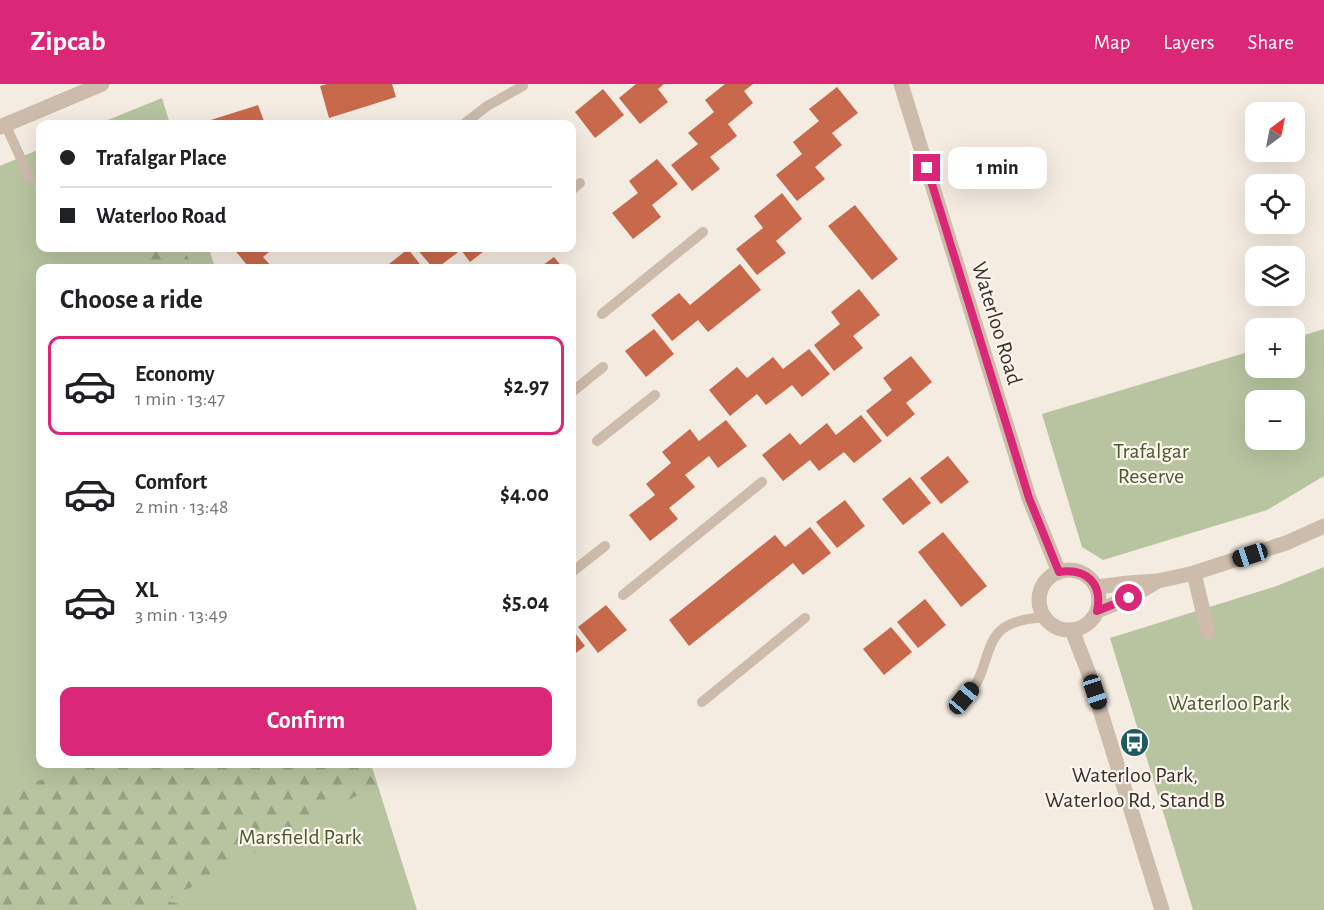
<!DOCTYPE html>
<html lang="en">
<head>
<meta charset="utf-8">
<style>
  :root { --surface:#fff; --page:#f2f2f2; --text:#202124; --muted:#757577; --line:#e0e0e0; --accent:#db2777 }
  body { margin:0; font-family:"Alegreya Sans",sans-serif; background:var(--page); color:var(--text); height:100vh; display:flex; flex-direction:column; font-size:22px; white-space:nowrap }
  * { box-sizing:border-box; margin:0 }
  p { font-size:20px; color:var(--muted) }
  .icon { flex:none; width:33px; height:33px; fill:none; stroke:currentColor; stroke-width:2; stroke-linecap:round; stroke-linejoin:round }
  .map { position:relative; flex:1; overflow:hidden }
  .drawer { position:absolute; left:36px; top:180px; width:540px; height:504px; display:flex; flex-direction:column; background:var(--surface); border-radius:12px; box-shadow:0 6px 24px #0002 }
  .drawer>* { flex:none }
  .top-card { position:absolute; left:36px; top:36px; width:540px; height:132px; border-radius:12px; box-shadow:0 6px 24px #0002; display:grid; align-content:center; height:132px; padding:0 24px; background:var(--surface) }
  .needle { width:39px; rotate:32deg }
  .tools { position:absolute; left:1245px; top:18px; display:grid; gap:12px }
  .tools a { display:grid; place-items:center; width:60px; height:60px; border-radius:12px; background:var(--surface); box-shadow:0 6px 24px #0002; font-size:30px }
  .end { position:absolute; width:27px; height:27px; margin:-14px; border:8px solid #db2777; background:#fff; box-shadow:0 0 0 3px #fff }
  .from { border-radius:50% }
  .bubble { position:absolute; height:42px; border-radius:12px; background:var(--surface); box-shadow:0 6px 24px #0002; font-size:20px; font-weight:600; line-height:42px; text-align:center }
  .car { position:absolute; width:18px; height:36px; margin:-18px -9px; border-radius:8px; box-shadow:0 0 4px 2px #0007; background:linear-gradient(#222 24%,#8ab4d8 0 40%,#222 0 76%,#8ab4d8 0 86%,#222 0) }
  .top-card b { display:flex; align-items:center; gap:21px; height:57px; font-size:22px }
  .top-card b+b { border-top:2px solid var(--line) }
  .top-card i { width:15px; height:15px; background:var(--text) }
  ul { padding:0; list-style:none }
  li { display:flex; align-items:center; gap:18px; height:99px; margin:0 12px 9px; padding:0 12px; border:3px solid transparent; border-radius:12px }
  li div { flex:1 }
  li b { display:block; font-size:22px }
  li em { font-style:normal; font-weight:600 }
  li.on { border-color:var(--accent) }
  li>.icon { width:54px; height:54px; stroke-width:1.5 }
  h2 { padding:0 24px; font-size:27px; line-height:72px }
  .cta { display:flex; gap:12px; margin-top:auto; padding:12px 24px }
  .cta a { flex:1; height:69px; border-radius:12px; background:var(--accent); color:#fff; font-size:24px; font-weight:600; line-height:69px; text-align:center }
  header { display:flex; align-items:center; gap:36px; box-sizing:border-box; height:84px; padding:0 30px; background:var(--accent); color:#fff }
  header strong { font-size:28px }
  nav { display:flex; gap:33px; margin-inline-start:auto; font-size:21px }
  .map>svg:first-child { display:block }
</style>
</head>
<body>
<header>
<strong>Zipcab</strong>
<nav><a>Map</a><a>Layers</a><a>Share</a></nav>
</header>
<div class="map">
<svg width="1324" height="826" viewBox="0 0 1324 826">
  <defs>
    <pattern id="forest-firs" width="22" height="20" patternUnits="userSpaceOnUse" patternTransform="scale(1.5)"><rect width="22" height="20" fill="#b8c4a0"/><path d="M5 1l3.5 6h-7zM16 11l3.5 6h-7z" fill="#97a083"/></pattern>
  </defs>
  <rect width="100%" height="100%" fill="#f4ebe1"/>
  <g fill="#b8c4a0" fill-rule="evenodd">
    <polygon points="162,14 170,40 98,40"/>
    <polygon points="40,65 40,164 209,164 215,184 40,184 40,680 371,680 417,826 0,826 0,82"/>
    <path d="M 1324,245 L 1324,392 L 1267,426 L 1103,476 L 1082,463 L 1042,330 L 1255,266 L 1256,284 L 1294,284 L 1295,254 ZM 1294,316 L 1294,356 L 1256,356 L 1256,316 Z"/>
    <polygon points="1324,483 1324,826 1193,826 1110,554 1274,503"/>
  </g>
  <g fill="url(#forest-firs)">
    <polygon points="145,164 184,164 192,184 151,184"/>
    <polygon points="100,680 368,680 376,701 166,817 215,826 0,826 0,707"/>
  </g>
  <g fill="#c8694b">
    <polygon points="327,0 392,0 396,13 329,34 320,2"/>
    <polygon points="636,0 664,0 658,5 668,18 640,40 619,14"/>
    <polygon points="725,0 753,0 744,7 753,19 728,40 737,52 710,73 720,85 692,107 671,81 698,60 688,49 714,28 705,16"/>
    <polygon points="837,3 858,29 832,49 842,61 815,83 825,95 797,117 776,91 802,70 793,58 819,37 809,25"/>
    <polygon points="603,5 624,31 595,54 575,28"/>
    <polygon points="258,21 265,40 198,40"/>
    <polygon points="657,75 678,100 652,121 661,133 633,155 612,129 638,109 629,97"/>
    <polygon points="782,109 802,135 776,157 786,169 757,191 736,165 763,144 754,132"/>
    <polygon points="855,121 898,175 872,196 828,142"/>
    <polygon points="233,164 274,164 263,173 273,184 243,184 247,181"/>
    <polygon points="416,164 488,164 470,178 461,166 437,184 433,184"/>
    <polygon points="408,165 423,184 384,184"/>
    <polygon points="554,173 563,184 539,184"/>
    <polygon points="740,180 761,206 708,248 698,236 672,257 651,231 679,209 690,221"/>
    <polygon points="859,205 880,231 853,252 863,264 834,287 814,261 840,240 831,228"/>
    <polygon points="654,245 674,270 646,293 625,267"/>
    <polygon points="809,265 830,290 802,313 792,301 766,321 757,310 730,332 709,306 737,283 747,294 773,273 783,285"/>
    <polygon points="911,272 932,298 906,319 915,330 887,353 866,327 892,306 883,294"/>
    <polygon points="861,331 882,357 854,379 844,368 819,387 810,376 783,397 762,371 790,349 800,361 827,339 836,351"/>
    <polygon points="726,336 747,362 718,384 709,372 685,391 695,403 669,424 678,435 650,457 629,431 655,411 646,400 671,379 662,368 690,345 699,357"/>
    <polygon points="948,372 969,398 941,420 920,394"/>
    <polygon points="910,393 931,419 903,441 882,415"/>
    <polygon points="845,416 865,442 837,464 816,438"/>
    <polygon points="810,443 831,469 803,491 793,479 689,562 669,536 775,451 785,463"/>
    <polygon points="943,448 987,502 961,523 918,468"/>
    <polygon points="925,515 946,541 918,564 897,538"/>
    <polygon points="606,521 627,546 598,569 578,543"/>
    <polygon points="891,543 912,568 884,591 863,565"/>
    <polygon points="572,545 585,562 572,572"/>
  </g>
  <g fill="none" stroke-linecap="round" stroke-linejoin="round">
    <g stroke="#cdbbac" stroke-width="10">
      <polyline points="5,40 30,94"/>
      <polyline points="464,40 487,22 523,2"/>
      <polyline points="572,106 580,99"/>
      <polyline points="602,230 703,148"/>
      <polyline points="572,308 603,283"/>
      <polyline points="597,357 655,311"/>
      <polyline points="572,488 605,462"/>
      <polyline points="623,511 762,398"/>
      <polyline points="702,618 805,534"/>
      <path d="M 957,622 C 964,615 971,608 976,600 C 987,582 987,552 1007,542 C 1017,536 1032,534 1044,533"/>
    </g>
    <g stroke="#cdbbac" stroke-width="15">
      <polyline points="1194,489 1208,549"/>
      <polyline points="1097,503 1128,499 1158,497 1194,489 1286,459 1324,442"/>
      <polyline points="1097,527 1129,514 1156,498"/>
    </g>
    <g stroke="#cdbbac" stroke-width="15">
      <polyline points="901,0 1029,414 1059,488"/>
      <polyline points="0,43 102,0"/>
      <circle cx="1069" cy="516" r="30"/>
      <polyline points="1072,546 1089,590 1162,826"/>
    </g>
  </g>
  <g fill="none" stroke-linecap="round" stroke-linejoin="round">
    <path stroke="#db2777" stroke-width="8" d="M 927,84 L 1029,414 L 1059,488 C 1087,484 1103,500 1097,527 L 1129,514"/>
  </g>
  <defs>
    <symbol id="bus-disc" viewBox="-11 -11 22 22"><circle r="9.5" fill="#1f5a5e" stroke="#fbf5ee"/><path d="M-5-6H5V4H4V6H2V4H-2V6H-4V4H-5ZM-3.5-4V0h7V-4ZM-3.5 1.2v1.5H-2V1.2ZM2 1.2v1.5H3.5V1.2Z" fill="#fff"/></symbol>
  </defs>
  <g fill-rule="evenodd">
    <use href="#bus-disc" x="1118" y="642" width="33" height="33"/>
  </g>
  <g text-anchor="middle" stroke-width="4.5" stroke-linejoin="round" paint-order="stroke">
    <g font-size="22" fill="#3b302b" stroke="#fbf5ee">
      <text transform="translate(998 239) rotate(73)" y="8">Waterloo Road</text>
    </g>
    <g font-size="22" fill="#4a5a2e" stroke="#fbf5ee">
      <text x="1151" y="374">Trafalgar<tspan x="1151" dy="25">Reserve</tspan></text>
      <text x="1229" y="626">Waterloo Park</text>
      <text x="300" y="760">Marsfield Park</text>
    </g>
    <g font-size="22" fill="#3b302b" stroke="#fbf5ee">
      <text x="1135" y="698">Waterloo Park,<tspan x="1135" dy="25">Waterloo Rd, Stand B</tspan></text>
    </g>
  </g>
</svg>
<div class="tools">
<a><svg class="needle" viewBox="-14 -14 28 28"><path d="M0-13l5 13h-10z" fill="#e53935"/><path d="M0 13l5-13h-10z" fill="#757577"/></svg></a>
<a><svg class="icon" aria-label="locate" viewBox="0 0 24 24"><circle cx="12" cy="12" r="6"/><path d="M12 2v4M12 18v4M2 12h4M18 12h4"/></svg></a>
<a><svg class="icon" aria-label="layers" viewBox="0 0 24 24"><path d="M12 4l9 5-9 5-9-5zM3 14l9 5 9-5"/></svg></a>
<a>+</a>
<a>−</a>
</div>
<i class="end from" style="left:1129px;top:514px"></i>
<i class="end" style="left:927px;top:84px"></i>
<div class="bubble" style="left:948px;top:63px;width:99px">1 min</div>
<i class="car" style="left:1250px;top:471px;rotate:252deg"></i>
<i class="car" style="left:1095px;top:608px;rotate:162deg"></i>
<i class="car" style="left:964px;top:614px;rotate:40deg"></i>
<div class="top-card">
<b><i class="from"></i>Trafalgar Place</b>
<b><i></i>Waterloo Road</b>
</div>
<section class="drawer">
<h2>Choose a ride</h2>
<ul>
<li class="on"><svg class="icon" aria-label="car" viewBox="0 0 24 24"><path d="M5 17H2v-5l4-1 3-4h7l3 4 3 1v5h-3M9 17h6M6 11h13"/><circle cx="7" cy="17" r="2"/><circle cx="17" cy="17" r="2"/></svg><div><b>Economy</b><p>1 min · 13:47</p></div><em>$2.97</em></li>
<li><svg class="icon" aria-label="car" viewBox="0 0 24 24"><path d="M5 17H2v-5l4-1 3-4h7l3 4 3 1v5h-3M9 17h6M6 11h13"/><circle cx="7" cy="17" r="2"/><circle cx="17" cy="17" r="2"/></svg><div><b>Comfort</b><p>2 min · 13:48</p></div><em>$4.00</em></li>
<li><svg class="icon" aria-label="car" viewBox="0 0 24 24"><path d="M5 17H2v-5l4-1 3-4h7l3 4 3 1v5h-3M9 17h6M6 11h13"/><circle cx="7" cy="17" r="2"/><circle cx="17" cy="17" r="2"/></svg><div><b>XL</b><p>3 min · 13:49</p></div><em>$5.04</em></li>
</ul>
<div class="cta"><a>Confirm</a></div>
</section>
</div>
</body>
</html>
